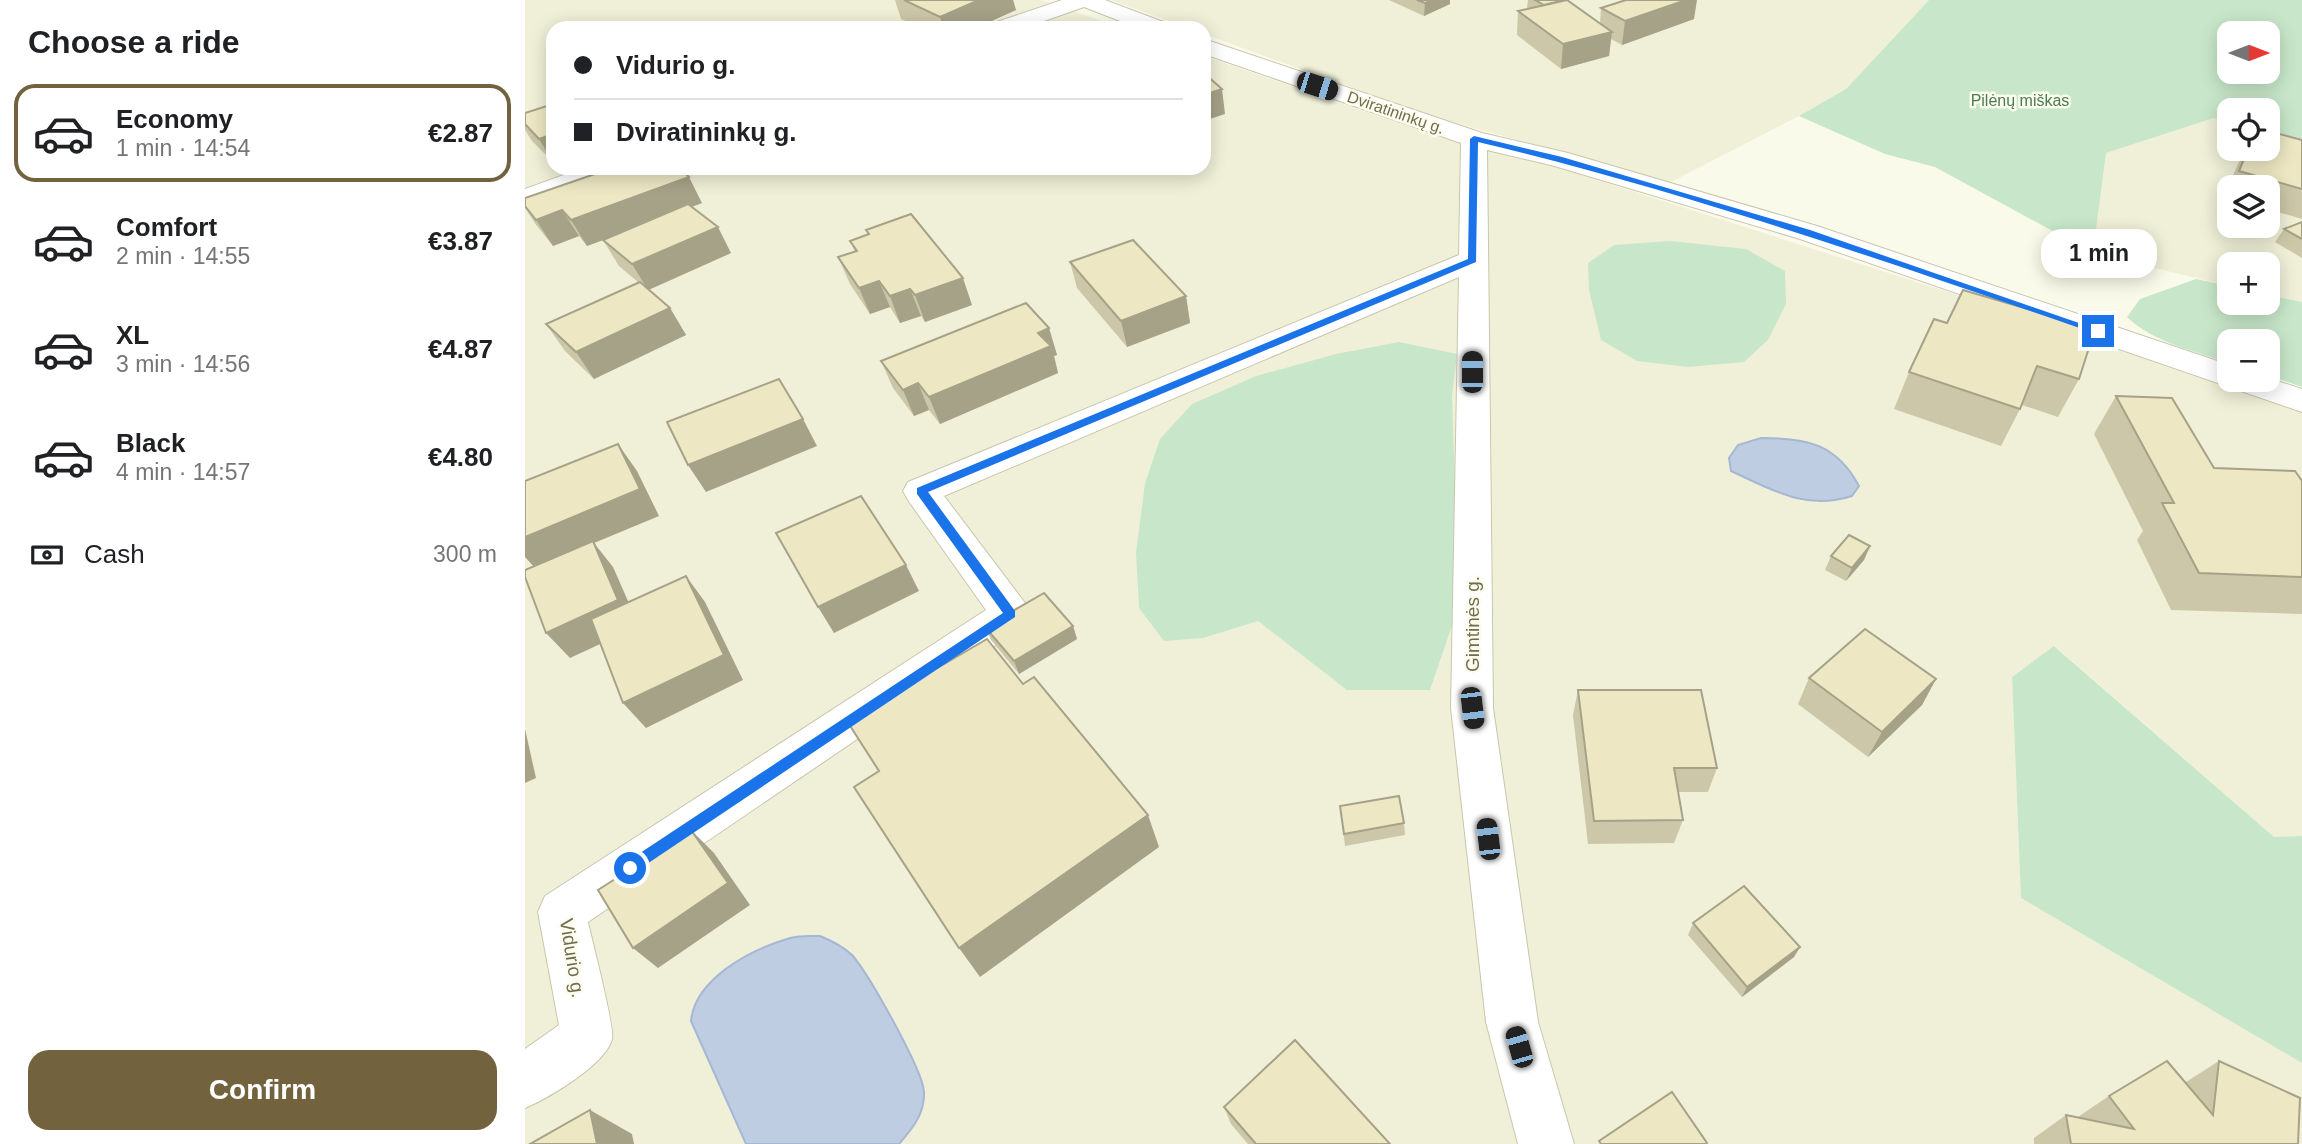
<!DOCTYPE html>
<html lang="en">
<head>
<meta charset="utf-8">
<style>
  :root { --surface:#fff; --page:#f6f6f6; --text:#202124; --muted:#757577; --line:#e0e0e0; --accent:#72623d }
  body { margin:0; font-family:Helvetica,sans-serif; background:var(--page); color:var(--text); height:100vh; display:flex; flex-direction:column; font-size:26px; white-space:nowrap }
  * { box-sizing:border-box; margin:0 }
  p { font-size:23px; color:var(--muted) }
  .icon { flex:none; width:38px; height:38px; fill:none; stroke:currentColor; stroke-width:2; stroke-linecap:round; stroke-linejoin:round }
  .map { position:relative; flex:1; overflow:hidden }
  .details { display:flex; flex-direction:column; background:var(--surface); width:525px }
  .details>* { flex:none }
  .hud { position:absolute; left:21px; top:21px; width:665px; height:154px; border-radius:21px; box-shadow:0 4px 18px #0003; display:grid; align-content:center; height:154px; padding:0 28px; background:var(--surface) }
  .needle { width:46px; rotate:90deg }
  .fabs { position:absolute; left:1692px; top:21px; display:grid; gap:14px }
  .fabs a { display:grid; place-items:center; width:63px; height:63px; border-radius:14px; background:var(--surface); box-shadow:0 4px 18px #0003; font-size:35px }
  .end { position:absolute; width:32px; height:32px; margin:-16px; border:9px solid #1a73e8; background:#fff; box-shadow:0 0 0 4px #fff }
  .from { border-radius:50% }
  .bubble { position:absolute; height:49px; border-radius:21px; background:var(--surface); box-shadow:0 4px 18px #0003; font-size:23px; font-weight:600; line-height:49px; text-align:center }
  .car { position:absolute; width:21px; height:42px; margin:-21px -10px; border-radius:9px; box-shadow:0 0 5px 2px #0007; background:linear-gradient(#222 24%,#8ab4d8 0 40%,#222 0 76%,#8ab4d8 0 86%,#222 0) }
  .hud b { display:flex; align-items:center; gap:24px; height:66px; font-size:26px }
  .hud b+b { border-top:2px solid var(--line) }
  .hud i { width:18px; height:18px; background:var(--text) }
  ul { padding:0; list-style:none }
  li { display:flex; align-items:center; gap:21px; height:98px; margin:0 14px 10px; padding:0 14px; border:4px solid transparent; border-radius:21px }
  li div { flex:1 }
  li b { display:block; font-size:26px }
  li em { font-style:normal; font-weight:600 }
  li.on { border-color:var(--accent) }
  li>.icon { width:63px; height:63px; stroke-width:1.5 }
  h2 { padding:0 28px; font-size:32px; line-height:84px }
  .pay { display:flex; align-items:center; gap:18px; height:77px; padding:0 28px; font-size:26px }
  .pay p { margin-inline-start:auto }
  .action { display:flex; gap:14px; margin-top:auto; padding:14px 28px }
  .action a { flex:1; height:80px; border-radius:21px; background:var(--accent); color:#fff; font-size:28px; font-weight:600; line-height:80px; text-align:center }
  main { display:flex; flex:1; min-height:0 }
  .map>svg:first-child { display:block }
</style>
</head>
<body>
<main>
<section class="details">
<h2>Choose a ride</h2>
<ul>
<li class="on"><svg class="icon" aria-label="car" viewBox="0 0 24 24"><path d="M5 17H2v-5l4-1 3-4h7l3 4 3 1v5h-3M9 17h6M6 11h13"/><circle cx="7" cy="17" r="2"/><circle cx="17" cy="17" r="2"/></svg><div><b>Economy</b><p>1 min · 14:54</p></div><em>€2.87</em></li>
<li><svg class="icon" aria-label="car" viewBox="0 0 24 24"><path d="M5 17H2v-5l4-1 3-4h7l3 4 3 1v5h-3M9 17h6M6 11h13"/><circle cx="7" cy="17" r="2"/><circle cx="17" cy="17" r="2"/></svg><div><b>Comfort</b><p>2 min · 14:55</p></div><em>€3.87</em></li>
<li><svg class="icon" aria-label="car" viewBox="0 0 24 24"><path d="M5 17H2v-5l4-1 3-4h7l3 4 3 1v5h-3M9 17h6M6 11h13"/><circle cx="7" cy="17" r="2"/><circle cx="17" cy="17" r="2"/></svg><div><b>XL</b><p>3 min · 14:56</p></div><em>€4.87</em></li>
<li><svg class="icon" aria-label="car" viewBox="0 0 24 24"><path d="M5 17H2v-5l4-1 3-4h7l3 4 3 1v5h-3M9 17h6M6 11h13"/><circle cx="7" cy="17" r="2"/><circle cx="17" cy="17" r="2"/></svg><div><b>Black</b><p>4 min · 14:57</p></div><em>€4.80</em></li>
</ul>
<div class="pay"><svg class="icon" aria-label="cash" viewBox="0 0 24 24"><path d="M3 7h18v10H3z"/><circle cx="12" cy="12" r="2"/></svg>Cash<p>300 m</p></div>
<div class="action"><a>Confirm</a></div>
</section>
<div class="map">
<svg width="1777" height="1144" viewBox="0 0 1777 1144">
  <rect width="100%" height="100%" fill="#f9fae9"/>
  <g fill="#f0f0d8" fill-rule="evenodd">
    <polygon points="0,0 516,0 597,28 28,28 28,168 679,168 679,56 923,140 1019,163 1777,405 1777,836 1749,837 1530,646 1487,677 1496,898 1777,1063 1777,1144 0,1144"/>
    <polygon points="586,0 1404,0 1321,89 1274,116 1146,182 905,116 679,34 679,28 663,28"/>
    <path d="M 1689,118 L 1704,123 L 1704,149 L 1777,146 L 1777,302 L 1743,295 L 1743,264 L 1704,264 L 1704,286 L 1568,253 L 1581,153 ZM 1704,187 L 1743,187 L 1743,226 L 1704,226 Z"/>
  </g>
  <g fill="#c8e7ca" fill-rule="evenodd">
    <path d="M 1404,0 L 1777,0 L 1777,146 L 1743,135 L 1743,110 L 1704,110 L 1704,123 L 1689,118 L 1581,153 L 1568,253 L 1410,167 L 1360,154 L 1274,116 L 1321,89 ZM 1704,33 L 1743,33 L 1743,72 L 1704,72 Z"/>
    <polygon points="1145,241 1221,249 1260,271 1261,304 1243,340 1219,362 1163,367 1112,361 1076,340 1064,290 1063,263 1089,245"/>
    <path d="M 1671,279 L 1704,286 L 1704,303 L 1743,303 L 1743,295 L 1777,302 L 1777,387 L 1743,375 L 1743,341 L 1704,341 L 1704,363 C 1670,351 1629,343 1602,317 L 1615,299 Z"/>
    <polygon points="874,342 932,354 927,396 934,605 905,690 822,690 733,621 678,638 639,641 614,608 611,553 620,483 635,439 667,404 731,376 811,354"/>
    <polygon points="1529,646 1749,837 1777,836 1777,1063 1496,898 1487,677"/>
  </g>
  <g fill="#bfcde2" stroke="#a6b7d3" stroke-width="2">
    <path d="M 1236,438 C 1281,438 1311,443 1334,486 L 1327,496 C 1280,511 1248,490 1206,471 L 1204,458 L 1213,445 Z"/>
    <path d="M 295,936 C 307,941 318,946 327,955 C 343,973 398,1070 399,1092 C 400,1114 387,1129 374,1144 L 221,1144 L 166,1021 C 170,979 225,950 262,939 C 272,935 285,936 295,936 Z"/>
  </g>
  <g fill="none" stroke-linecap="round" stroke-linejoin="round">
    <defs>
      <g id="street">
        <polygon points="537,0 580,0 641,23 644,28 613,28 559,7 499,28 466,28 469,23"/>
        <path d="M 679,39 L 957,133 L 1043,153 L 1292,226 L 1704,365 L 1704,380 L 1743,378 L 1777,389 L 1777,412 L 1272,238 L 1026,165 L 962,150 L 968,708 L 1013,1022 L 1049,1144 L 993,1144 L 961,1022 L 926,708 L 934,277 L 419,496 L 500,603 L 506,614 L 500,625 L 63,922 C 67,941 90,1027 87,1039 C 81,1064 24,1098 0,1108 L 0,1049 L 34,1025 L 13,912 L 20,896 L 461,610 L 383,500 L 378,491 L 383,482 L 934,255 L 936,143 L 679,54 Z"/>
        <polygon points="58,168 96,168 92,174 0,206 0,189"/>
      </g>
    </defs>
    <use href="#street" stroke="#c8c6ad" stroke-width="2"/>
    <use href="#street" fill="#fff" fill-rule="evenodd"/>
  </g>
  <g fill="#ccc7a8">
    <polygon points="370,0 488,0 491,10 451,28 395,28 376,19"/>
    <polygon points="864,0 925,0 925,4 899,16"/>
    <polygon points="1003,0 1042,0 1075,23 1076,8 1169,19 1097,45 1086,39 1084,56 1036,69 992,35 993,11 1003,9 1002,8"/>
    <polygon points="28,104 28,162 7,141 0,130 0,113"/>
    <polygon points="1777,140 1777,219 1743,209 1743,187 1704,187 1704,198 1698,197 1720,149 1743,149"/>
    <polygon points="67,170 177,203 167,207 206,253 124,290 145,308 161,335 69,379 40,351 21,324 113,282 94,266 78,240 62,246 54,236 28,246 12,226 0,208 0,198 69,174"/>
    <polygon points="1777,222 1777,258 1750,242 1759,229"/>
    <polygon points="341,230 447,305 400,322 396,316 375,323 365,307 345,314 325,284 313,257 330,252 325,241 343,234"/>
    <polygon points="545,262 661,296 665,323 602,347 552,288"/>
    <polygon points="1409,319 1554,379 1533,417 1497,405 1476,446 1369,409 1384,372"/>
    <polygon points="524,328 532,355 529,356 533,373 415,424 404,410 389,416 368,388 356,361"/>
    <polygon points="1591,396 1689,468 1777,481 1777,614 1646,610 1612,540 1618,531 1569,434"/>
    <polygon points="1345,546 1339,560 1321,581 1300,570 1306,556"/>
    <polygon points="548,626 552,639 494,674 466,640 460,627"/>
    <polygon points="1284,678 1411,679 1397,705 1343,757 1273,704"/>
    <polygon points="1053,690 1192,768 1183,792 1153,792 1158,820 1149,843 1063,844 1048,715"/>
    <polygon points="815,806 879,823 880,835 820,846"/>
    <polygon points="1168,923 1275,947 1269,957 1217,997 1163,935"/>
    <polygon points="1694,1061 1773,1144 1509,1144 1509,1138 1541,1115 1553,1117 1584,1096 1661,1082"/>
    <polygon points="699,1107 865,1144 723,1144 706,1124"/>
  </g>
  <g fill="#a6a288">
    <polygon points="454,0 488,0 491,10 451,28 418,28 415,17"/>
    <polygon points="907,0 925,0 925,4 899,16 900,3"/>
    <polygon points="1161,0 1172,0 1169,19 1097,45 1100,21"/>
    <polygon points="1087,32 1084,56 1036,69 1038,44"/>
    <polygon points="697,89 700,114 679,121 679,95"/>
    <polygon points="28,134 28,162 14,139"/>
    <polygon points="164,177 177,203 62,246 46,220"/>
    <polygon points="37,210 54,236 28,246 11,220"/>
    <polygon points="193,227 206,253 123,290 107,264"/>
    <polygon points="438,278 447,305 400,322 390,295"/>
    <polygon points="354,281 365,307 345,314 334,288"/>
    <polygon points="385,289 396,316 375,323 365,296"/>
    <polygon points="661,296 665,323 602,347 596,321"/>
    <polygon points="145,308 161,335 69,379 51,352"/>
    <polygon points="524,328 532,355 529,356 533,373 415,424 404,397 513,333"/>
    <polygon points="393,383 404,410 389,416 378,390"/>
    <polygon points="278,419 292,446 181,492 163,465"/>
    <polygon points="93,444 112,471 134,516 69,543 88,567 114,626 45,658 21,633 10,568 0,557 0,537"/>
    <polygon points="1345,546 1339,560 1321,581 1327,568"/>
    <polygon points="381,565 394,591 309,633 293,607"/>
    <polygon points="161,576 180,602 218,680 121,728 98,703"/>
    <polygon points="548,626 552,639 494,674 489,661"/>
    <polygon points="1411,679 1397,705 1343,757 1357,732"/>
    <polygon points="0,729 11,778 0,783"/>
    <polygon points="623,815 634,847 455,977 434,948"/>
    <polygon points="166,830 189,853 225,905 133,968 108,948"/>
    <polygon points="1275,947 1269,957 1217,997 1222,987"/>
    <polygon points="65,1110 107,1134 109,1144 72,1144"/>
  </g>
  <g fill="#ede7c3" stroke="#a6a288" stroke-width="2">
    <polygon points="379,0 454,0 415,17"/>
    <polygon points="892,0 907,0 900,3"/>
    <polygon points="1010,0 1040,0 1019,5"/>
    <polygon points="1042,0 1087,32 1038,44 993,11"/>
    <polygon points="1101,0 1161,0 1100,21 1076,8"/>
    <polygon points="679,74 680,74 697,89 679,95"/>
    <polygon points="28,104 28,134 14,139 0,124 0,113"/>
    <polygon points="1743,131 1777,140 1777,189 1714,171 1723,149 1743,149"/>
    <polygon points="72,168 155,168 164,177 46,220 37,210 11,220 0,206 0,198 70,174 67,170"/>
    <polygon points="163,204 193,227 107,264 78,240"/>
    <polygon points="386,214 438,278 390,295 385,289 365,296 354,281 334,288 313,257 332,251 325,241 344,234 341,230"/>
    <polygon points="1777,222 1777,239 1759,229"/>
    <polygon points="608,240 661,296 596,321 545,262"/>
    <polygon points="115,282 145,308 51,352 21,324"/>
    <polygon points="1438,290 1570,329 1554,379 1512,366 1495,409 1384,372 1409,319 1422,323"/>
    <polygon points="501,303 524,328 513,333 526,346 404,397 393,383 378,390 356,361"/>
    <polygon points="254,379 278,419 163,465 142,422"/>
    <polygon points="1591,396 1647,398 1689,468 1770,471 1777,481 1777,577 1674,573 1637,503 1649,503"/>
    <polygon points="93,444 115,489 0,537 0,481"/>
    <polygon points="336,496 381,565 293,607 251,533"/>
    <polygon points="1324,535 1345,546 1327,568 1306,556"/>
    <polygon points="68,541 93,600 21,633 0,577 0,570"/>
    <polygon points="161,576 199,655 98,703 66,619"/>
    <polygon points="519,593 548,626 489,661 460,627"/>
    <polygon points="1340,629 1411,679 1357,732 1284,678"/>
    <polygon points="462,639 498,684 509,677 623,815 434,948 329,787 354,771 322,721"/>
    <polygon points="1053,690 1176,690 1192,768 1149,768 1158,820 1069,821"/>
    <polygon points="874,796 879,823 819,834 815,806"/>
    <polygon points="166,830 203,883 108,948 73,890"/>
    <polygon points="1219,886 1275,947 1222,987 1168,923"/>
    <polygon points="770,1040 865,1144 731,1144 699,1107"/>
    <polygon points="1642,1061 1688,1115 1694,1061 1775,1098 1773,1144 1546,1144 1541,1115 1609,1129 1584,1096"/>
    <polygon points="1147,1092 1182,1143 1181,1144 1076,1144 1074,1141"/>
    <polygon points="65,1110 72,1144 5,1144"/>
  </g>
  <path fill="#1a73e8" d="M 949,136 L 1037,157 L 1285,230 L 1577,331 L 1569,333 C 1366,263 1162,192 953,142 L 951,262 L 403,492 L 490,611 L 490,617 L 110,872 L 100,872 L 100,863 L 478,613 L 392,494 L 392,488 L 943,259 L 945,139 Z"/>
  <g text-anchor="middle" stroke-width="5" stroke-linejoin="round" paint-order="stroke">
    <g font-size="16" fill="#4b7c54" stroke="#fcfdef">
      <text x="1495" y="106">Pilėnų miškas</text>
    </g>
    <g font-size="16" fill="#726c4f" stroke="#fcfdef">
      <text transform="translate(871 112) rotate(19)" y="6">Dviratininkų g.</text>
    </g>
    <g font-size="19" fill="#726c4f" stroke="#fcfdef">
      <text transform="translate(947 624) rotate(-90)" y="7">Gimtinės g.</text>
      <text transform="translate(48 958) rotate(81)" y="7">Vidurio g.</text>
    </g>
  </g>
</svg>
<div class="fabs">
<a><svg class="needle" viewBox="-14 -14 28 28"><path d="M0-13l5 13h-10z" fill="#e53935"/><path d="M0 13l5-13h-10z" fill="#757577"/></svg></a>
<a><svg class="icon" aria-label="locate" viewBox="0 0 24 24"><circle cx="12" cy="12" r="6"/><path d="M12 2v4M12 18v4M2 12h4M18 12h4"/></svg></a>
<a><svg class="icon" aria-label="layers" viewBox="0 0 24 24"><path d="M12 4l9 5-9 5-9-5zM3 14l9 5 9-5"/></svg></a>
<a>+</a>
<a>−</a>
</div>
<i class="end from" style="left:105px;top:868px"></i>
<i class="end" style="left:1573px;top:331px"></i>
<div class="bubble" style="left:1516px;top:229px;width:116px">1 min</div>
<i class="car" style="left:792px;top:86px;rotate:108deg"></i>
<i class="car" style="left:947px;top:372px;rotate:0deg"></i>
<i class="car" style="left:947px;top:708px;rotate:173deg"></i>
<i class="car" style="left:963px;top:839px;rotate:353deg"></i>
<i class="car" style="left:994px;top:1047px;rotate:344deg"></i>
<div class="hud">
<b><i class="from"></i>Vidurio g.</b>
<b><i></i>Dviratininkų g.</b>
</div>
</div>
</main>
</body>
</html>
